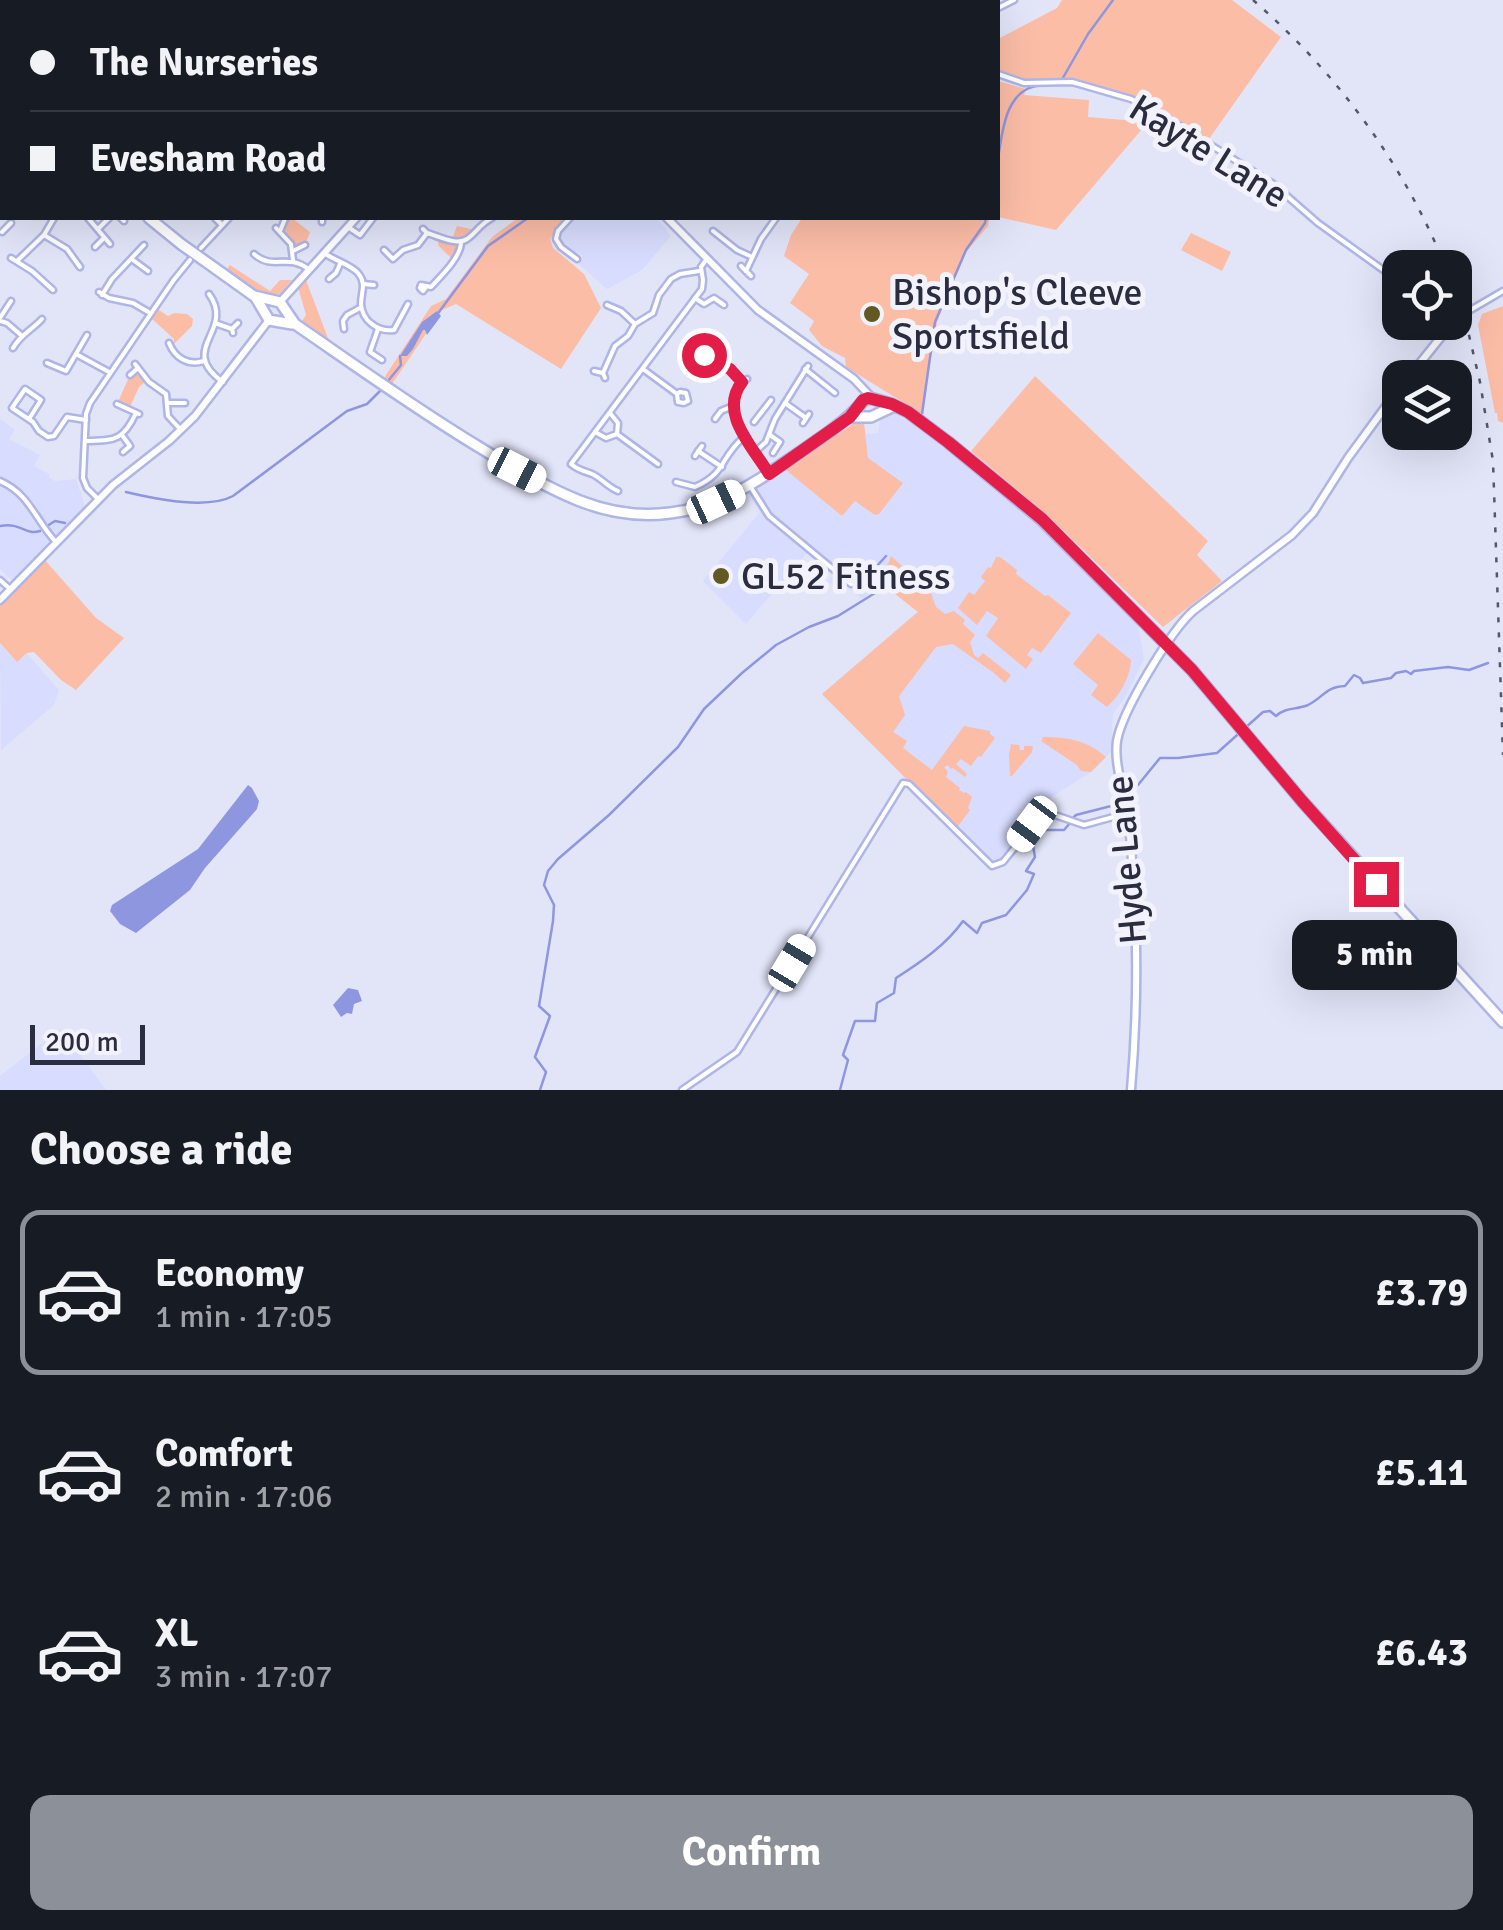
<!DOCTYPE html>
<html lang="en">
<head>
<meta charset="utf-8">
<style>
  :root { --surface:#171b24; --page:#20242c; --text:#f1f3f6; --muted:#9ea1a6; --line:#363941; --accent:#8c9099 }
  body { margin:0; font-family:Signika,sans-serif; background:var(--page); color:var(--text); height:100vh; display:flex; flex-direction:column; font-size:38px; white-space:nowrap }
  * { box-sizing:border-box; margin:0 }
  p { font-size:32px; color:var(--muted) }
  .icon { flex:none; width:55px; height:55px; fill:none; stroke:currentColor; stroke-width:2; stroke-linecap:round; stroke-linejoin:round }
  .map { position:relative; height:1090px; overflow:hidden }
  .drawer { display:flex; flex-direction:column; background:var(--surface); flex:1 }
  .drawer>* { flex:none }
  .banner { position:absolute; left:0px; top:0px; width:1000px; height:220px; box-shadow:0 10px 40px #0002; display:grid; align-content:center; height:220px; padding:0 30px; background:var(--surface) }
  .controls { position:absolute; left:1382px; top:250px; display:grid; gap:20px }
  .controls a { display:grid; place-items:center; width:90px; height:90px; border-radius:20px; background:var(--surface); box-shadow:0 10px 40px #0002; font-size:50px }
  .scale { position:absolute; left:30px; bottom:25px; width:115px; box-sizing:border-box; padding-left:10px; border:5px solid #2a2c3f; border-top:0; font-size:28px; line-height:35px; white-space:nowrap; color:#2a2c3f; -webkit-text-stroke:8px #f1f2fc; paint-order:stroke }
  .end { position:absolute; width:45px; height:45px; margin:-22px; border:12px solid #e11d48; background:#fff; box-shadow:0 0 0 5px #fff }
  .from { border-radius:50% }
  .bubble { position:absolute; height:70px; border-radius:20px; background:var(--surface); box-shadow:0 10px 40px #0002; font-size:32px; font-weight:700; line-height:70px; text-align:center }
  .car { position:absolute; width:30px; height:60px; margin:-30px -15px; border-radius:12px; box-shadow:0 0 8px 2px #0007; background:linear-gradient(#fff 24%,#345 0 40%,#fff 0 76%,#345 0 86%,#fff 0) }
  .banner b { display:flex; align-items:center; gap:35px; height:95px; font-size:38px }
  .banner b+b { border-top:2px solid var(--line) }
  .banner i { width:25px; height:25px; background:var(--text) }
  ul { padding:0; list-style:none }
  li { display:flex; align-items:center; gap:30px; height:165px; margin:0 20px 15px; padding:0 10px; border:5px solid transparent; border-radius:20px }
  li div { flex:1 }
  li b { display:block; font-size:38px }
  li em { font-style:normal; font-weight:700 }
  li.selected { border-color:var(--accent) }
  li>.icon { width:90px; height:90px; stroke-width:1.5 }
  h2 { padding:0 30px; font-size:45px; line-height:120px }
  .cta { display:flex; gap:20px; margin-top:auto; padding:20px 30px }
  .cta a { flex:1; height:115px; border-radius:20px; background:var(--accent); color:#fff; font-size:40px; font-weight:700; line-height:115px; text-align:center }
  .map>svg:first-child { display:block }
</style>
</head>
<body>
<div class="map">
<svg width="1503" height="1090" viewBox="0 0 1503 1090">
  <rect width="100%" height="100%" fill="#e2e5f8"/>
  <g fill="#d8dcfe">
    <polygon points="575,218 656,218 666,228 670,237 642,270 607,289 578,263 583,258 581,254 573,252 560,239 561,234"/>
    <polygon points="891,412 935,436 1027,511 1124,606 1138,624 1144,659 1126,696 1113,714 1111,752 1091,772 1050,798 997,863 988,861 822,694 918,611 882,583 862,599 845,584 838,591 828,581 834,574 808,552 746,624 703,581 760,512 748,495 840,430 864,424 866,434 878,433 880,419"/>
    <polygon points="0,419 15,430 9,439 40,455 34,466 49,474 49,478 55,481 76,479 85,506 13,581 0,569"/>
    <polygon points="0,644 17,662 27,654 59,690 54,705 1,750"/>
    <polygon points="61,1029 106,1090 0,1090 0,1076"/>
  </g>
  <g fill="#fcbda7">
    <polygon points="1062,0 1232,0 1281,37 1209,139 1131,96 1065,78 1016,80 998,72 998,39 1057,8"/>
    <polygon points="998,81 1026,89 1024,95 1089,100 1088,117 1148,122 1056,230 998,217"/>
    <polygon points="287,218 292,218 310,232 305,245 293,251 291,244 280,231"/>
    <polygon points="518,218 565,218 550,239 553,248 584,274 601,308 561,369 456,304 442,310 392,384 384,378 431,306 446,299 492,237"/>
    <polygon points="802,218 994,218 989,220 988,226 966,252 937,322 922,414 846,367 845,358 822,346 809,330 814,321 790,303 809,274 784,256 791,235"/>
    <polygon points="457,226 475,230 469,238 461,242 454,261 438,245 439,236 452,239"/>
    <polygon points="1191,233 1231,252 1222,271 1181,250"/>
    <polygon points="230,265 270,291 280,280 294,280 298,274 300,276 291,287 292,280 281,293 263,300 224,274"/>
    <polygon points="306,280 329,341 329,342 301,323 306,315 298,287"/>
    <polygon points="1503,306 1503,423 1498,421 1497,413 1495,413 1478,325 1482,314"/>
    <polygon points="156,308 168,316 174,313 187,314 193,319 192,326 174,344 174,339 150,317"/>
    <polygon points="138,368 147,380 139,387 129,409 117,404 130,375"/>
    <polygon points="1035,376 1208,541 1197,555 1222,581 1163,627 1048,516 971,451"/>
    <polygon points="857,421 864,424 868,458 903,483 879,514 875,515 855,501 842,516 786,470"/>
    <polygon points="891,556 931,593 936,607 945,614 954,611 965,620 963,624 975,635 970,642 974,655 978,658 983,653 1011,675 1005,683 994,673 953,644 936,647 899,696 905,715 893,732 907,741 903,748 932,770 964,726 990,731 990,734 995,738 981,757 978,756 971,766 961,759 956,764 967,774 965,777 953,768 951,769 948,765 944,767 948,772 946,777 960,788 959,790 964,793 966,792 972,797 968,808 970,810 956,829 822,694 918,612 881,583"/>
    <polygon points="996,557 1000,557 1017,570 1016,574 1045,596 1048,595 1071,613 1041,653 1032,648 1027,655 1033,659 1026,669 986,636 998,618 987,611 977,625 958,608 969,592 974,595 985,581 981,577 988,567 991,568"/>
    <polygon points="44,559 96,618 124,638 76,690 61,680 34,652 27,653 17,662 0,643 0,605"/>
    <path d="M 1098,633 L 1131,660 C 1130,678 1120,695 1107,707 L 1091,695 L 1098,685 L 1073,664 Z"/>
    <path d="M 1043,737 C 1067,737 1087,740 1106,757 L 1091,772 L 1081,771 L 1077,765 L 1041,741 Z"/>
    <polygon points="1011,744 1019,745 1020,750 1024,750 1024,746 1033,746 1032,752 1012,776 1010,776 1009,755"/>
  </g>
  <g fill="#8f96e0">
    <polygon points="437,311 441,316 427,335 425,330 423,330 413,349 407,356 400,356 422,322"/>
    <polygon points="248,785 252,788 259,801 257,809 205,868 190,890 136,933 120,924 110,911 112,905 198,849"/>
    <polygon points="348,988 358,990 362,1001 354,1004 352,1014 347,1013 341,1017 333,1005"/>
  </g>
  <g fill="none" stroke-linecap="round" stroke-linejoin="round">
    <g stroke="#8f96e0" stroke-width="2.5">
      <polyline points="11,0 23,2 29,0"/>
      <polyline points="90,0 90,2"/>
      <polyline points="1060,83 1088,34 1113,0"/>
      <polyline points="0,149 2,147"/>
      <path d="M 998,158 C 1002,136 1004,101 1027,89 C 1034,85 1044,85 1052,84"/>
      <polyline points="439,312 488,246 528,218"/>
      <polyline points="388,381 401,365 400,356"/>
      <polyline points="922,414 935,322 966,250 985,223 986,218"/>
      <path d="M 126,492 C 155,499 207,510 233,496 L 347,411 L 367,404 L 381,390"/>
      <path d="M 0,526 C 22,522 25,536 40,531"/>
      <polyline points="47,526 55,521 65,523"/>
      <path d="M 1128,793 L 1138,785 L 1160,758 L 1178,758 L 1217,753 L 1263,712 L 1270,711 L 1276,716 C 1286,707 1296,710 1308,705 C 1324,697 1325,687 1345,686 L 1354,675 L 1360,678 L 1363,683 L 1391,678 L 1396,673 L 1406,671 L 1411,674 L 1414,671 L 1448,667 L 1469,670 L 1488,663"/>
      <polyline points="1073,818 1076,815 1111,806 1122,797"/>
      <polyline points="540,1090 546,1072 535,1057 550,1016 539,1006 553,921 554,905 544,885 548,871 558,859 609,815 678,747 704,709 742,673 776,645 809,627 838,616 875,593 877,566 886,556"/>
      <path d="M 840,1090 L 848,1060 L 843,1055 L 855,1021 L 875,1021 L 877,1003 L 894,993 L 896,978 C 921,962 946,945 963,921 L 977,933 L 982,923 L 1006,915 L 1027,890 L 1034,874 L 1026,871 L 1035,857 L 1033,846 L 1042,830 L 1064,830 L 1070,823"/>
    </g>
    <defs>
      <g id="minor">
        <polyline points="39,0 42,2"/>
        <polyline points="163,0 166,2"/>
        <polyline points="211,0 216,2"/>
        <polyline points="266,0 270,2"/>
        <polyline points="602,0 604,2"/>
        <polyline points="911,0 914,2"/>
        <polyline points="114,2 114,0"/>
        <polyline points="180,2 186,0"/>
        <polyline points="298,2 300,0"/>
        <polyline points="616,2 617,0"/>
        <polyline points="841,2 843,0"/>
        <polyline points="998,8 1014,0"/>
        <polyline points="0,43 2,41"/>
        <polyline points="0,64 2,67"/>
        <polyline points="998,74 1024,83 1072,82 1131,99 1159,113 1272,183 1318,223 1400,282"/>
        <polyline points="0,110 2,112"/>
        <polyline points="0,168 2,166"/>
        <polyline points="88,218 110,244"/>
        <polyline points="121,218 124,221"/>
        <polyline points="215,218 222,225"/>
        <polyline points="570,218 558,231 556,239 561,247 577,259"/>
        <polyline points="322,222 322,218"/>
        <polyline points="348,227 360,235 373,218"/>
        <polyline points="99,228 109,218"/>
        <polyline points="276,228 291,244 293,260"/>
        <polyline points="280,231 285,219"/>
        <polyline points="713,231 737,250 750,256"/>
        <polyline points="2,232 11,223"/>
        <path d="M 427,233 C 438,236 457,246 467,239 C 476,233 480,224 492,218"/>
        <polyline points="44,235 67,249 80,267"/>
        <polyline points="95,247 104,238"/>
        <polyline points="201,248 229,218"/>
        <polyline points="384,250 393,259 403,250 418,245 427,233 423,229"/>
        <polyline points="293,251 305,245"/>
        <path d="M 324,253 C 334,260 351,265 358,273 C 367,284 361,292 361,304 C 362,321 378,332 394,330 L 408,304"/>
        <path d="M 254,254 C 273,271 288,253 308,269"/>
        <polyline points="11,258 32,271 53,290"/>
        <polyline points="18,260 44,235 54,218"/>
        <polyline points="133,260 148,271"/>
        <polyline points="741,266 751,276"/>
        <polyline points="746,271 761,239 776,218"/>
        <polyline points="329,279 336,273 340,264"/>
        <polyline points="363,284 374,285"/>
        <path d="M 426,287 L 423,291 L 420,288 L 421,285 L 431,287 C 442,275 461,257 461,242"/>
        <polyline points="99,292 109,298 133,303 150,313"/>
        <path d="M 209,294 C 236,331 176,349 223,382"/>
        <polyline points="102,295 112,279 144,245"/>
        <polyline points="695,298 704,304 714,298 724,305"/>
        <polyline points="607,305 621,311 635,324"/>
        <polyline points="1467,312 1503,291"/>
        <polyline points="0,318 11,301"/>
        <polyline points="0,321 7,323 21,335"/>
        <polyline points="215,323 232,329"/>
        <polyline points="344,329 343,321 347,315 360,308"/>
        <polyline points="378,329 370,352 382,360"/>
        <polyline points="233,333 232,329 238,323"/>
        <path d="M 169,343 C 175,358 188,366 204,361"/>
        <path d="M 13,348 C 21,334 32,330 42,319"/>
        <polyline points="76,354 109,372"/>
        <polyline points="704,355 730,369 742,382"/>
        <polyline points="47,363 66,371 87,335"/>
        <polyline points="135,364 149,382 166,394 168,416 181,430"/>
        <polyline points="643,369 677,394 678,402 684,403 688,401 686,393 680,392 677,394"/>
        <polyline points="805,369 835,393"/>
        <polyline points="594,371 603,373 605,378"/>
        <polyline points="603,373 615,346 628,336 635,324 653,313 659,295 671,279 680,274 699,271"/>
        <polyline points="130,375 138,368"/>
        <path d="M 747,379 C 712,405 753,448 769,473"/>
        <polyline points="169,403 185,403"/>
        <polyline points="785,403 806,418"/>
        <polyline points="117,404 139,414"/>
        <polyline points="29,419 41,400 25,389 12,408 33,422 39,431 48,437 54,436 67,417 86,420"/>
        <polyline points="715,419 721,411 733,406"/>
        <polyline points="754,422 771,400"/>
        <polyline points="803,423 809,414"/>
        <polyline points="595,432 606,438 617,434 618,423 610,413"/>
        <polyline points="617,434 658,464"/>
        <polyline points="122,435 130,446 123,452"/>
        <polyline points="770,435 780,442 773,453"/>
        <path d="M 86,441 C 115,440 123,441 136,413"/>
        <polyline points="698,451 722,467"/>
        <polyline points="755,452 766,442 775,419 808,366"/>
        <polyline points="695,456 702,446"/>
        <path d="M 0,481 C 29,493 36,521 56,542"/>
        <path d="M 676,482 L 695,487 C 727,473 720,457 743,438"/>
        <polyline points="750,486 769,516 851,584"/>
        <path d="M 618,491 C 608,487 601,478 592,474 C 584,471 578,470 571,464 L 702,289 L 703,280 L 701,267 L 706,260"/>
        <polyline points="98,499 87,488 83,478 86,414 90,403 173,281 190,260"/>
        <polyline points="0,580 10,589"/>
        <polyline points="682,1090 737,1052 903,783 909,784 992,866 1003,862 1042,814 1052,814 1084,825 1128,813"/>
      </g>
      <g id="tertiary">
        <polyline points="427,0 433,2"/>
        <polyline points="233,2 235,0"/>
        <polyline points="787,2 788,0"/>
        <polyline points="667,218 758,310 854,379 872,398"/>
        <polyline points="280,302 356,218"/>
        <polyline points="1408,378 1453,322"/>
        <polyline points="0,600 113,485 169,441 195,416 269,320"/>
        <path d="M 1131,1090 C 1138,1009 1138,928 1131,847 C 1130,834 1129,821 1127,809 C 1123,787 1114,764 1117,741 C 1122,711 1170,632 1193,611 L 1292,535 L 1313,513 L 1348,458 L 1400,387"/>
      </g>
      <g id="primary">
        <polyline points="82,0 82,2"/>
        <path d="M 149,218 L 181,244 L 254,296 L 280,302 L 295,324 C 356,366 416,409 479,447 C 511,467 545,487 580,501 C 608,512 640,517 670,513 C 715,508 751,486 787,461 C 814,442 844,425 864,400 L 870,398 L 891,404 L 908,412 L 948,442 L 1041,519 L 1192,670 L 1302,801 L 1503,1022"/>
        <polyline points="256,298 269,320 292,324"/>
        <polyline points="850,417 871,417 894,406"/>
      </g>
    </defs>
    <use href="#minor" stroke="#afb5e4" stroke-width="9"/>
    <use href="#tertiary" stroke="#afb5e4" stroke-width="11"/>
    <use href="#primary" stroke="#afb5e4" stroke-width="14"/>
    <use href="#minor" stroke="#fff" stroke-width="4"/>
    <use href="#tertiary" stroke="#fff" stroke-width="6"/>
    <use href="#primary" stroke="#fff" stroke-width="9"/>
    <g stroke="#545669" stroke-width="2.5" stroke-dasharray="5 10" stroke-linecap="butt">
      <path d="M 1253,0 C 1337,73 1404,164 1446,268"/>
      <polyline points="1455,292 1468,331 1480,382 1493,461 1503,755"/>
    </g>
    <defs>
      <polyline id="minor-bridge" points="1459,318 1467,312"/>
    </defs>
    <use href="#minor-bridge" stroke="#afb5e4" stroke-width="9" stroke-linecap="butt"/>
    <use href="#minor-bridge" stroke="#fff" stroke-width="4"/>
  </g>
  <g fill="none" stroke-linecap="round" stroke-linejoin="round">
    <path stroke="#e11d48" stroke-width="12" d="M 704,355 L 730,369 L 742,382 C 718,413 753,447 769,474 L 850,417 L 863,400 L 868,398 L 892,404 L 908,412 L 948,442 L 1042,519 L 1192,670 L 1302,801 L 1376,884"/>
  </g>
  <g fill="#615824" stroke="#f1f2fc" stroke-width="4">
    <circle cx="872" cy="314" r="10"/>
    <circle cx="721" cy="576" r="10"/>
  </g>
  <g text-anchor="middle" stroke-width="10" stroke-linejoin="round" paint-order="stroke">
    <g font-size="38" fill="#2a2c3f" stroke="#f1f2fc">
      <text transform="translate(1209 151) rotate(32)" y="13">Kayte Lane</text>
      <text transform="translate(1126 860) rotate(-95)" y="13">Hyde Lane</text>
    </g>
    <g font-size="38" fill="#2a2c3f" stroke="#f1f2fc" text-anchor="start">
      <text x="892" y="305">Bishop's Cleeve<tspan x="892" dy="44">Sportsfield</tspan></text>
      <text x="741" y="589">GL52 Fitness</text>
    </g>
  </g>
</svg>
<div class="controls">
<a><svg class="icon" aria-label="locate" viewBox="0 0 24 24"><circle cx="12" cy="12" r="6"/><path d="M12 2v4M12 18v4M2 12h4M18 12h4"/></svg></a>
<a><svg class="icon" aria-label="layers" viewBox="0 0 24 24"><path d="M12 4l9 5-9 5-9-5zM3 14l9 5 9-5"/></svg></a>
</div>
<div class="scale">200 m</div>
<i class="end from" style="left:704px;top:355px"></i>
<i class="end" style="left:1376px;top:884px"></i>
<div class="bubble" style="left:1292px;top:920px;width:165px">5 min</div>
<i class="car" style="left:517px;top:470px;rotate:117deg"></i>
<i class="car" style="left:716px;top:502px;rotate:65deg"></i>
<i class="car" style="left:1032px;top:824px;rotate:217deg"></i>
<i class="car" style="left:792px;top:963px;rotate:31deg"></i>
<div class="banner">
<b><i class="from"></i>The Nurseries</b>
<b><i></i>Evesham Road</b>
</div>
</div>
<section class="drawer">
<h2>Choose a ride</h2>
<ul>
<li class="selected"><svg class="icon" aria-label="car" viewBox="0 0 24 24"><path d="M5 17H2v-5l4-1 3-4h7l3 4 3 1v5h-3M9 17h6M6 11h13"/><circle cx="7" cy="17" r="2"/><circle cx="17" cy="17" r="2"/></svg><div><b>Economy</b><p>1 min · 17:05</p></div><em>£3.79</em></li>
<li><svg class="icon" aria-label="car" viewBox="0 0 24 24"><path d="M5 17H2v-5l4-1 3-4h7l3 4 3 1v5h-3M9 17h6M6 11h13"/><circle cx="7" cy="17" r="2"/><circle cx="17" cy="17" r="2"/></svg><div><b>Comfort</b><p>2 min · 17:06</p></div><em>£5.11</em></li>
<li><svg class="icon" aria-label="car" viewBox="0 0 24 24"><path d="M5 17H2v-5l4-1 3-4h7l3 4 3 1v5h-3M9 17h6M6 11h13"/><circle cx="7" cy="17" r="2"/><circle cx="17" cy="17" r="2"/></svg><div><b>XL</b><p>3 min · 17:07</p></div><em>£6.43</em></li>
</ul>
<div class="cta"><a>Confirm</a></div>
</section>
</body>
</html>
